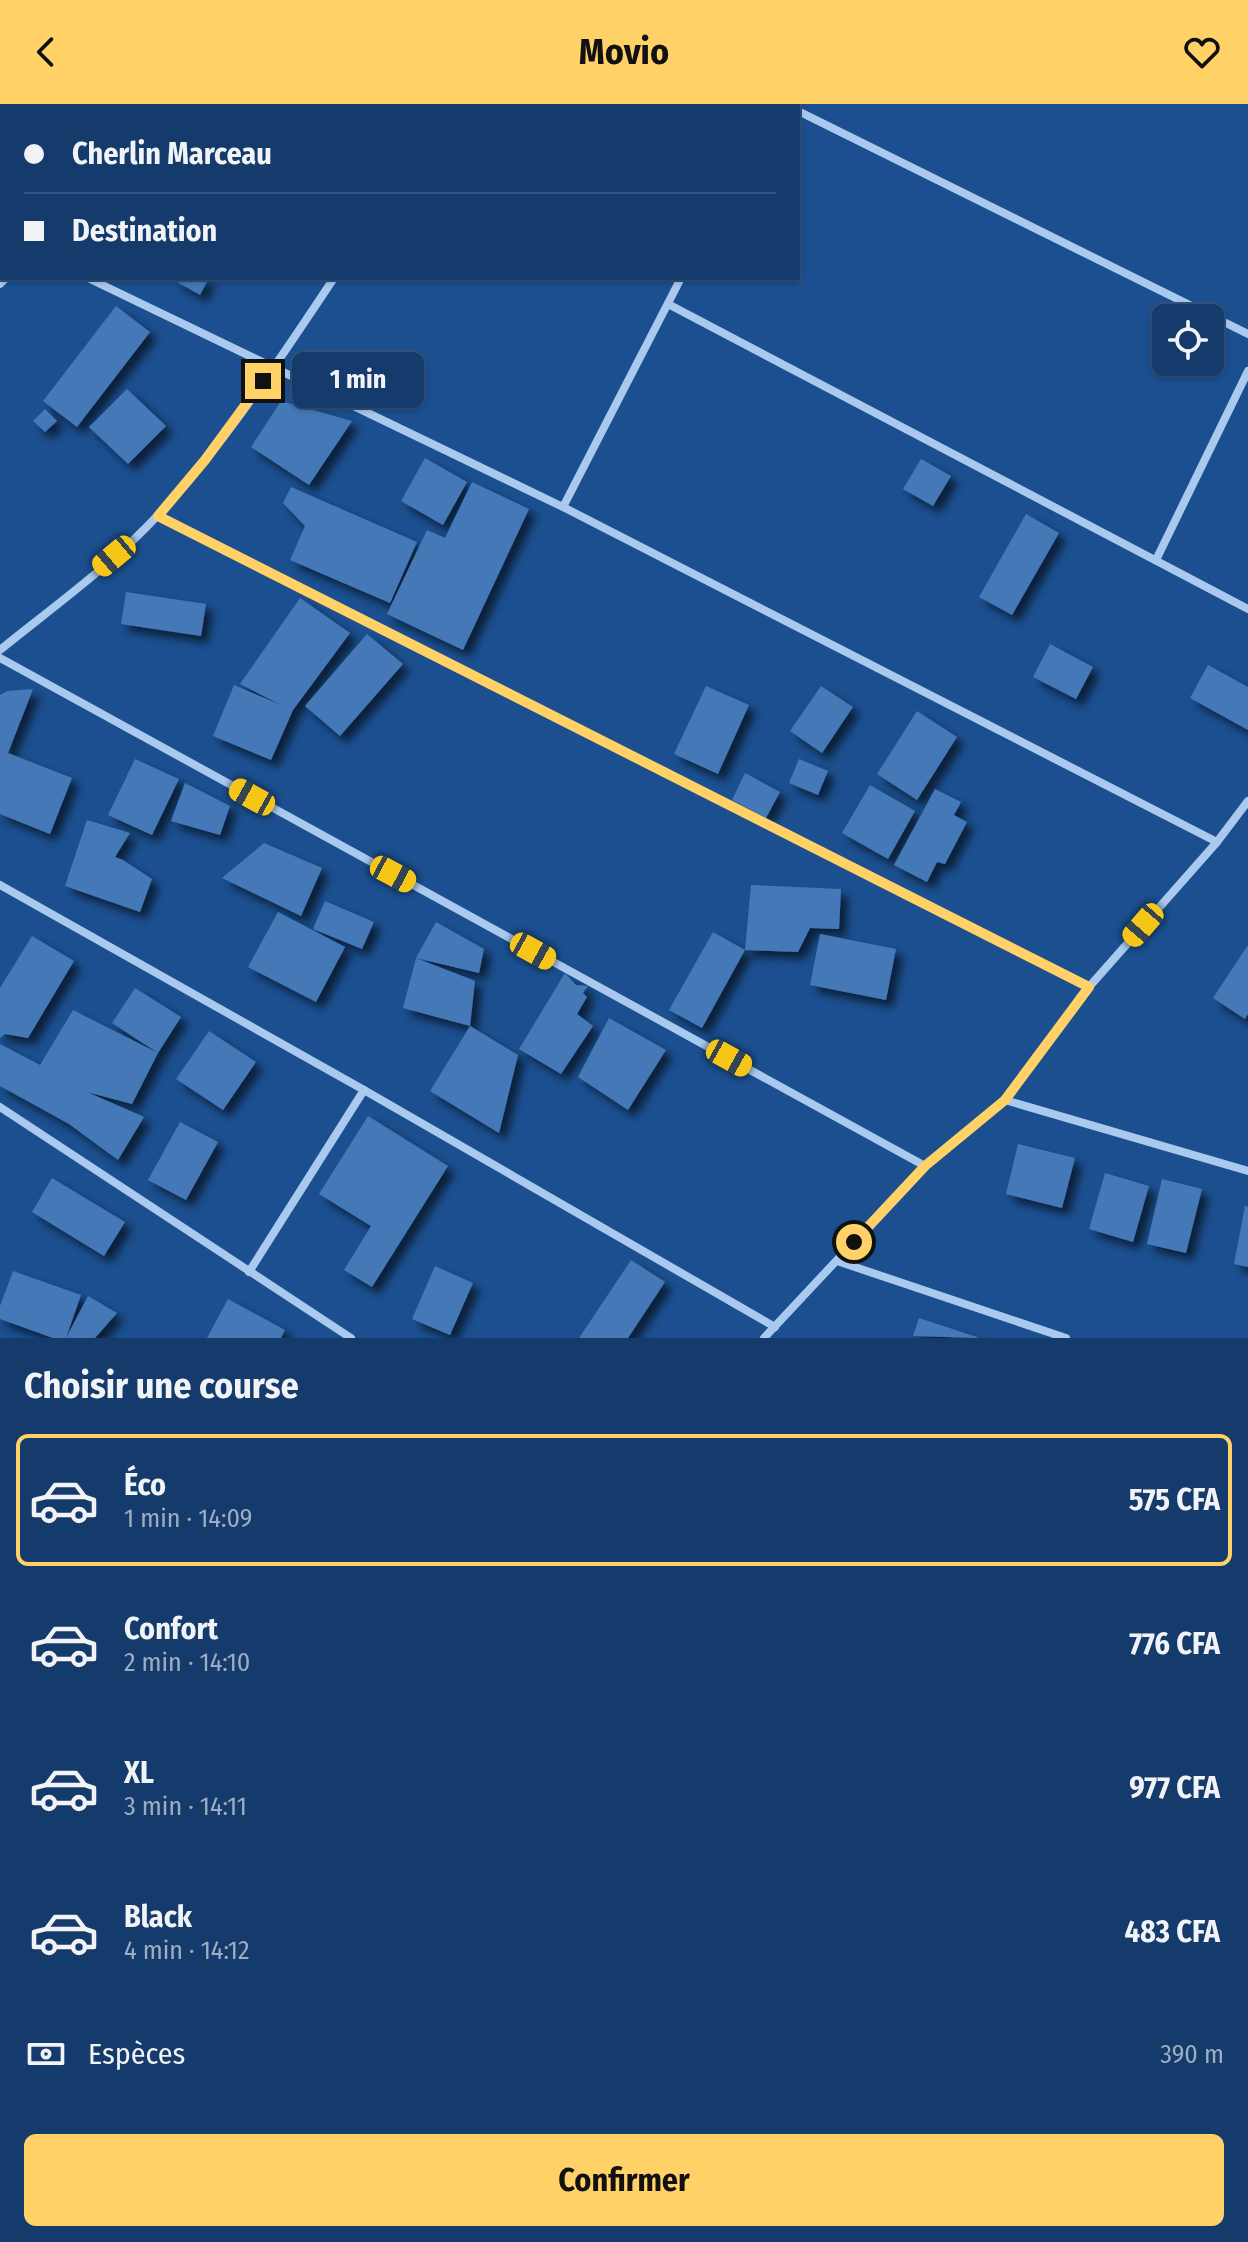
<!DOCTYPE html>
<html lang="fr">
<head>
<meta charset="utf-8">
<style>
  :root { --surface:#143b6b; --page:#1d4271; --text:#f1f3f6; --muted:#9dadc1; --line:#33557e; --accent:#ffd166 }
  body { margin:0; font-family:"Fira Sans Condensed",sans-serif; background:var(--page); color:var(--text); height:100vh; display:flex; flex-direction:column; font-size:30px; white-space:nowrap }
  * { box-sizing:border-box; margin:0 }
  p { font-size:26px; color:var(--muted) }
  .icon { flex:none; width:44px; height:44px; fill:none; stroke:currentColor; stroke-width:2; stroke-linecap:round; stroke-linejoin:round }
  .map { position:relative; height:1234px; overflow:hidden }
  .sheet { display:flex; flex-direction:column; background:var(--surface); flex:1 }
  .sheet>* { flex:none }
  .banner { position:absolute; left:0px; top:0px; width:800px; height:176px; box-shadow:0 2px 6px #0004,0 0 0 2px var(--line); display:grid; align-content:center; height:176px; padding:0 24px; background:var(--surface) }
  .tools { position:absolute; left:1152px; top:200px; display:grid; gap:16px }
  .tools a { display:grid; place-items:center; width:72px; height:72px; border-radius:12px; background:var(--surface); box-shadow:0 2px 6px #0004,0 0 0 2px var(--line); font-size:40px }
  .end { position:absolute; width:36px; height:36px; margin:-18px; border:10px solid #ffd166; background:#111; box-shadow:0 0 0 4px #111 }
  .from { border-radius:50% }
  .bubble { position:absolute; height:56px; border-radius:12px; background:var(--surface); box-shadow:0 2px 6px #0004,0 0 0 2px var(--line); font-size:26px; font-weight:700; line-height:56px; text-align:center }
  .car { position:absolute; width:24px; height:48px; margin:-24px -12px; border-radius:10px; box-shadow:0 0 6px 2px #0007; background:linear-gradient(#f5c518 24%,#345 0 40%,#f5c518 0 76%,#345 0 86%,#f5c518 0) }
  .banner b { display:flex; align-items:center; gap:28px; height:76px; font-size:30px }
  .banner b+b { border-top:2px solid var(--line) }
  .banner i { width:20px; height:20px; background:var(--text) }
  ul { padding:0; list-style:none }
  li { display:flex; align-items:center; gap:24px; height:132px; margin:0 16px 12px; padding:0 8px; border:4px solid transparent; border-radius:12px }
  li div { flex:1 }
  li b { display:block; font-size:30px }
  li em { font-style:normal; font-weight:700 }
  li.current { border-color:var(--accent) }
  li>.icon { width:72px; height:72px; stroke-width:1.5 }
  h2 { padding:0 24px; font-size:36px; line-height:96px }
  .pay { display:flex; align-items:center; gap:20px; height:88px; padding:0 24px; font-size:30px }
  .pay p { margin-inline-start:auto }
  .primary-button { display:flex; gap:16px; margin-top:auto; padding:16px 24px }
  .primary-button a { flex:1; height:92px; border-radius:12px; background:var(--accent); color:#111; font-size:32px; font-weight:700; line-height:92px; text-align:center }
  header { display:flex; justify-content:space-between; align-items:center; height:104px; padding:0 24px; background:var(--accent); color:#111; font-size:36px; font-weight:700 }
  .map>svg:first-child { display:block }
</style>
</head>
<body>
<header><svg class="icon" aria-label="back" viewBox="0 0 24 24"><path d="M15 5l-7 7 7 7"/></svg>Movio<svg class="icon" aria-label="heart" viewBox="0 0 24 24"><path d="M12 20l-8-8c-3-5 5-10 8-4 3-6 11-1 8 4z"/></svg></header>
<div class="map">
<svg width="1248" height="1234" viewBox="0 0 1248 1234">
  <defs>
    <filter id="shadow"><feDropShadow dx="7" dy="7" stdDeviation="4" flood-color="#0009"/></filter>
  </defs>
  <rect width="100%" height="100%" fill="#1b4f8f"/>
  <g fill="#4478b7" filter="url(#shadow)">
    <polygon points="170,174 209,174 200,191"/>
    <polygon points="116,202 150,228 77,323 43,297"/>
    <polygon points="127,285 166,322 128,360 89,323"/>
    <polygon points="281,297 352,317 309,381 251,343"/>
    <polygon points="45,305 57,317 45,328 33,317"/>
    <polygon points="425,354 467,378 443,421 401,397"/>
    <polygon points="921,355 951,372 933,402 903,385"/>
    <polygon points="472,378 529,405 463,546 387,510 427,426 445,434"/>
    <polygon points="291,383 417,438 390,499 290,456 305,422 283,399"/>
    <polygon points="1026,410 1059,429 1012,511 979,493"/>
    <polygon points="126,488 206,500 201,532 121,520"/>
    <polygon points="300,494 350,529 293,606 271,656 213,632 234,581 281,601 240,580"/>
    <polygon points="367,530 403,560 340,632 305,602"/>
    <polygon points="1050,540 1093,563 1076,595 1033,573"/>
    <polygon points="1208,561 1248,583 1248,626 1190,594"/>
    <polygon points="706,582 749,601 718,670 674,650"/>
    <polygon points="821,582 853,603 822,649 790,627"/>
    <polygon points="33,585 8,649 72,674 50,730 0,710 0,591 7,587"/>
    <polygon points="917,607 957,633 917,696 877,670"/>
    <polygon points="135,655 179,675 152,731 108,711"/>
    <polygon points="799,655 828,667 818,691 789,679"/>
    <polygon points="745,669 780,688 766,714 732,696"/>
    <polygon points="185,679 230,702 220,731 171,717"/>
    <polygon points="870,681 915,707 888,755 842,729"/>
    <polygon points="935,685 961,698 954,711 967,718 945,760 937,758 927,778 894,761"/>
    <polygon points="87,716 130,729 115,753 123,756 152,775 140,808 65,782"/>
    <polygon points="264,739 322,764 301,812 222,774"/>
    <polygon points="751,781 841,785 839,825 810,824 798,848 745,846"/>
    <polygon points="325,797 374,818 362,845 313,825"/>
    <polygon points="278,808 345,843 316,898 248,863"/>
    <polygon points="436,818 484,845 479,869 416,854"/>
    <polygon points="713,828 745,846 702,924 669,906"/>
    <polygon points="820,830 896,845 886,896 810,881"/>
    <polygon points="32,832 74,857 28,934 5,930 0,934 0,884"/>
    <polygon points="1248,841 1248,910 1245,915 1213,894"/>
    <polygon points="416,854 475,877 470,922 403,904"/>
    <polygon points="565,869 576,881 588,882 583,889 587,893 577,910 593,922 561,970 519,945"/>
    <polygon points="135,884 181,913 158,949 132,1000 87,988 144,1013 118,1056 69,1020 0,982 0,940 40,961 73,906 158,949 112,919"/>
    <polygon points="609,914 666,946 628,1006 578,973"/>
    <polygon points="470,922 518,951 499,1029 430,987"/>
    <polygon points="209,927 256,958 223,1006 176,975"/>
    <polygon points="368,1012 448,1062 372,1183 344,1166 371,1122 319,1090"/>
    <polygon points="180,1018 218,1038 186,1096 148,1076"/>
    <polygon points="1018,1040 1075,1054 1062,1104 1006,1090"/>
    <polygon points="1105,1069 1149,1082 1133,1138 1089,1125"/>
    <polygon points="52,1074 125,1118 104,1152 32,1108"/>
    <polygon points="1162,1075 1202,1085 1186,1149 1147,1140"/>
    <polygon points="1245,1102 1248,1103 1248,1163 1234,1160"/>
    <polygon points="631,1156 665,1178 628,1234 579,1234"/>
    <polygon points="435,1162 473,1179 450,1231 412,1215"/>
    <polygon points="13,1167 81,1191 66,1234 53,1234 0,1215 0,1202"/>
    <polygon points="88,1192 117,1209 95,1234 66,1234"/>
    <polygon points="228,1195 285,1226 281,1234 207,1234"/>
    <polygon points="919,1214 977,1233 977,1234 913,1232"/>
  </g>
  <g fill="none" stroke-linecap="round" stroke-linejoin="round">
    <g stroke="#a9c9ee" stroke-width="8">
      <polyline points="783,0 787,2"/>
      <polyline points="449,2 451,0"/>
      <polyline points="770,2 771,0"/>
      <polyline points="798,7 1248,230"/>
      <polyline points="0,131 2,132"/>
      <polyline points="88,174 563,403 1217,738"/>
      <polyline points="0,180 6,174"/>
      <polyline points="668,200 1248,505"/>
      <polyline points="563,403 681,174"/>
      <polyline points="158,412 1089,883"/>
      <polyline points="1156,456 1248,267"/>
      <path d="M 0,546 C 53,503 112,461 159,410 C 225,339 280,255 334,174"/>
      <polyline points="0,554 925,1062"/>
      <polyline points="0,781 364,986 775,1223"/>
      <polyline points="1005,996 1248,1067"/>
      <polyline points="0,1003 351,1234"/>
      <polyline points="837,1157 1066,1234"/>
      <polyline points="249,1168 364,986"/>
      <polyline points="764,1234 925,1062 1005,996 1089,883 1217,738 1248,697"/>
    </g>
  </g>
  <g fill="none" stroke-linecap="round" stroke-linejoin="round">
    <polyline stroke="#ffd166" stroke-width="10" points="263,277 205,356 158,412 1089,883 1005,996 925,1062 854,1138"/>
  </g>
</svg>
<div class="tools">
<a><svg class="icon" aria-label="locate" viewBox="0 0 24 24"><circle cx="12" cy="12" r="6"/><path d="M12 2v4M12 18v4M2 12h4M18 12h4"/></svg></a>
</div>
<i class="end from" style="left:854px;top:1138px"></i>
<i class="end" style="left:263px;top:277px"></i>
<div class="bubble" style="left:292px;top:248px;width:132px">1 min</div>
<i class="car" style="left:114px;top:452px;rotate:230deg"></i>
<i class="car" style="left:252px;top:693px;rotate:299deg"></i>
<i class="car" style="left:393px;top:770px;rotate:118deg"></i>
<i class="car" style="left:1143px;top:821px;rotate:221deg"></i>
<i class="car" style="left:533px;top:847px;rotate:119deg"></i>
<i class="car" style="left:729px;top:954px;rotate:119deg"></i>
<div class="banner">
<b><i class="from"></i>Cherlin Marceau</b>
<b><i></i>Destination</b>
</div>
</div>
<section class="sheet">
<h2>Choisir une course</h2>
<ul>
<li class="current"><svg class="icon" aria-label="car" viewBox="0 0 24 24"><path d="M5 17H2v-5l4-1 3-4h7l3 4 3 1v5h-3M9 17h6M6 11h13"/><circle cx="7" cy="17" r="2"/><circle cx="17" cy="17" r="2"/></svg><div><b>Éco</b><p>1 min · 14:09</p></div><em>575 CFA</em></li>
<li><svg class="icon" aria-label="car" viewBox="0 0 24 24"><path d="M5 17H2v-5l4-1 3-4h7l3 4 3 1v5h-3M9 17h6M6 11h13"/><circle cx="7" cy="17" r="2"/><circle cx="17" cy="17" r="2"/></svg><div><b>Confort</b><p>2 min · 14:10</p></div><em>776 CFA</em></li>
<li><svg class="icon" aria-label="car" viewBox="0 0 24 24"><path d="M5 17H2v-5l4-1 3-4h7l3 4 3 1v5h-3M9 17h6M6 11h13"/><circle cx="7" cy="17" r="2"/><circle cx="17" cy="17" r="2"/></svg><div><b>XL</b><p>3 min · 14:11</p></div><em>977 CFA</em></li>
<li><svg class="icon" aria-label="car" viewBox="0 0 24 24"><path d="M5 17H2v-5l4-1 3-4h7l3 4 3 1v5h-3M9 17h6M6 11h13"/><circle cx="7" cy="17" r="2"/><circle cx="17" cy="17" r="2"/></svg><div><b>Black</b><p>4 min · 14:12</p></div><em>483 CFA</em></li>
</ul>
<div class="pay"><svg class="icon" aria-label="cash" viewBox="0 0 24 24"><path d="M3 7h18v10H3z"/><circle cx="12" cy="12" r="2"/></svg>Espèces<p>390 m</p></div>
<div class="primary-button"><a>Confirmer</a></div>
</section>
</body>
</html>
